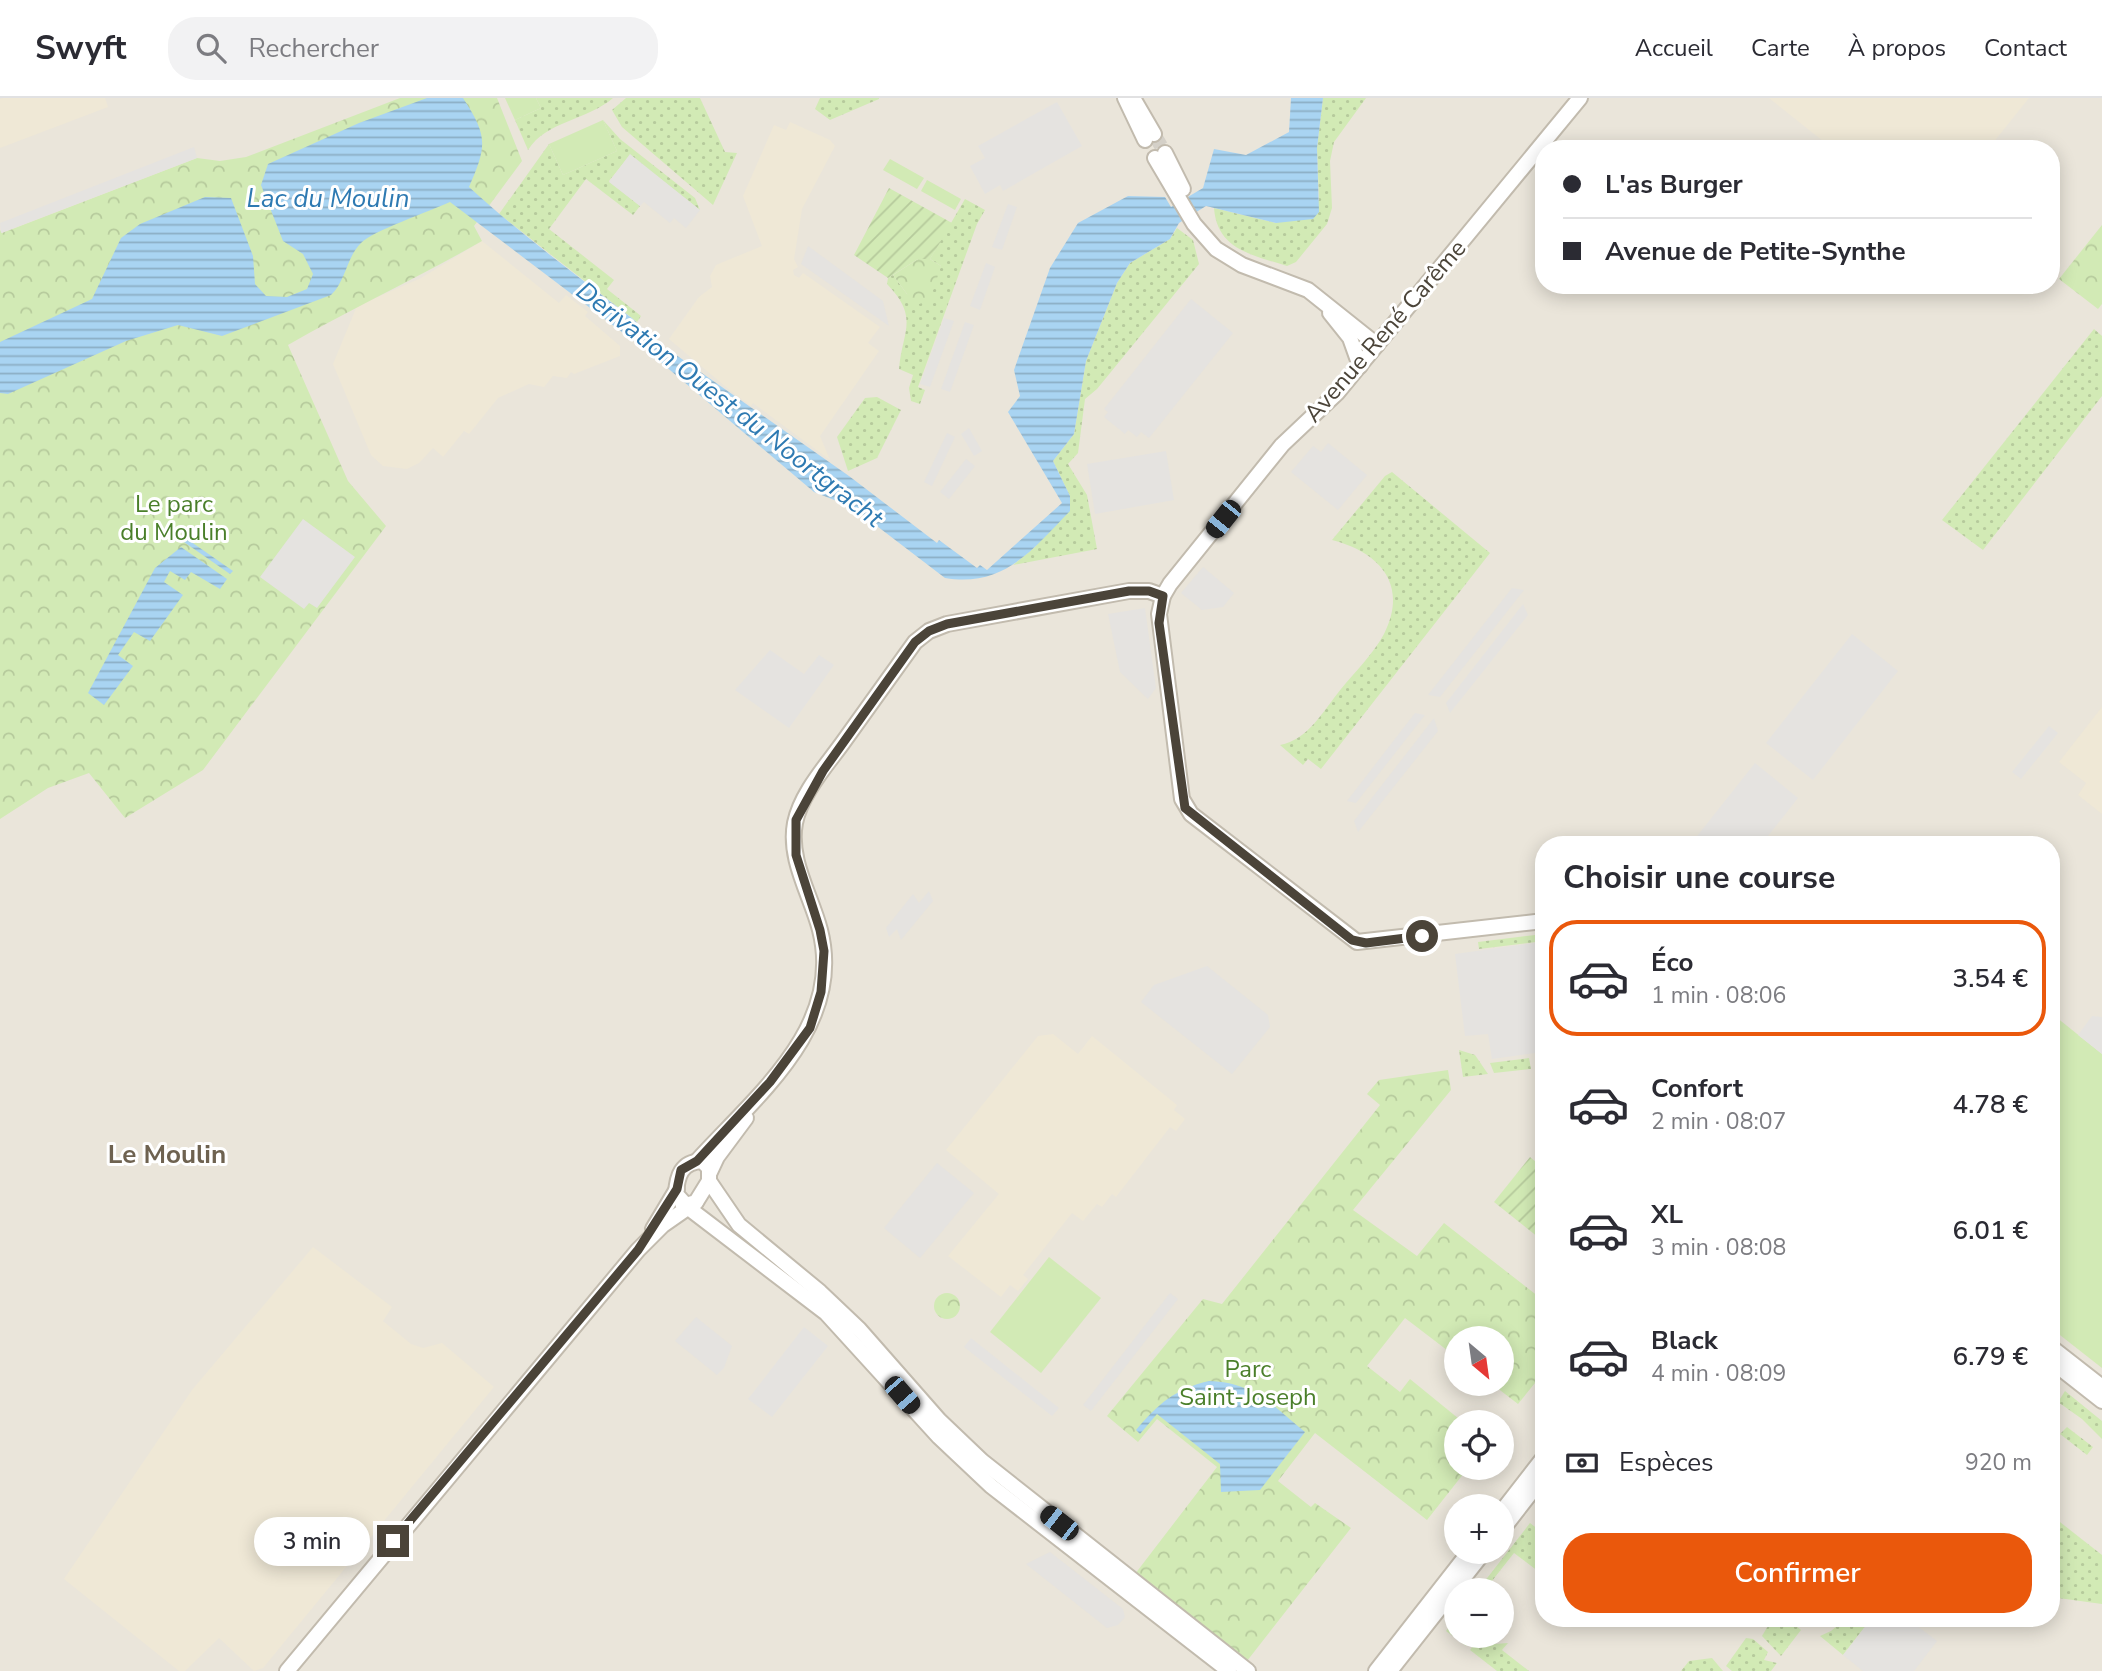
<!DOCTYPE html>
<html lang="fr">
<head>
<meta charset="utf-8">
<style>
  :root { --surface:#fff; --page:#f2f2f3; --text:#2b2b33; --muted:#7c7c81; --line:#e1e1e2; --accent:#ea580c }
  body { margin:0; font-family:"Nunito Sans",sans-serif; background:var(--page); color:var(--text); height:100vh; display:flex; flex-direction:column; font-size:26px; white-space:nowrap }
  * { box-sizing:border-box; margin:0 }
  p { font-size:23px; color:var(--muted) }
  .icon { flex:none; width:38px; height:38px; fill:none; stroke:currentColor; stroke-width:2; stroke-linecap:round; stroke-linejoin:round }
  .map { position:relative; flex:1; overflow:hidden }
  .side { position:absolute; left:1535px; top:738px; width:525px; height:791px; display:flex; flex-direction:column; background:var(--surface); border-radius:28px; box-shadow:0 4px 18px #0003 }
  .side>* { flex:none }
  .hud { position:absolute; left:1535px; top:42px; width:525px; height:154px; border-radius:28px; box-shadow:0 4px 18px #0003; display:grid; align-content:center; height:154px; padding:0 28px; background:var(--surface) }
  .needle { width:46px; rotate:151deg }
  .fabs { position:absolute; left:1444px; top:1228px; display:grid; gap:14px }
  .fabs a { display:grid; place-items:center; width:70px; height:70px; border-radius:50%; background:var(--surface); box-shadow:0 4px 18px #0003; font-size:35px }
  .end { position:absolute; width:32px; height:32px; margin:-16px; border:9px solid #4b4439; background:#fff; box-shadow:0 0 0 4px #fff }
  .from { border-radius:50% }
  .bubble { position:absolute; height:49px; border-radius:24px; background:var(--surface); box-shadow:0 4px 18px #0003; font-size:23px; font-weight:600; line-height:49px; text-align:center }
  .car { position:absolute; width:21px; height:42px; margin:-21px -10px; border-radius:9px; box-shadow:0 0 5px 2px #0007; background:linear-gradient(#222 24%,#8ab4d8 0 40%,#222 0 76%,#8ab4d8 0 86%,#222 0) }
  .hud b { display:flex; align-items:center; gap:24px; height:66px; font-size:26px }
  .hud b+b { border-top:2px solid var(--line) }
  .hud i { width:18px; height:18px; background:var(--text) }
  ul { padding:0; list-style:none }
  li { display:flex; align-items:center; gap:21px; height:116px; margin:0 14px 10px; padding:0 14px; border:4px solid transparent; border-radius:28px }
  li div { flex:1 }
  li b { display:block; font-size:26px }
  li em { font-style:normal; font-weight:600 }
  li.selected { border-color:var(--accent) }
  li>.icon { width:63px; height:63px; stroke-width:1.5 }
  h2 { padding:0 28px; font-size:32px; line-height:84px }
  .pay { display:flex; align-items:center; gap:18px; height:77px; padding:0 28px; font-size:26px }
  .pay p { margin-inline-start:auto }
  .cta { display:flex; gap:14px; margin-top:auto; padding:14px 28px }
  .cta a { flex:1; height:80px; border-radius:28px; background:var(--accent); color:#fff; font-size:28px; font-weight:600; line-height:80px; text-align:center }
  header { display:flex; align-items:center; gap:42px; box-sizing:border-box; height:98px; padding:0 35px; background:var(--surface); border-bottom:2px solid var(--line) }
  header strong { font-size:33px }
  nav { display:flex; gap:38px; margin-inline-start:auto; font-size:24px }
  .search { width:490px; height:63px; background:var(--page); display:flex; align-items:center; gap:18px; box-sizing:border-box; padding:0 24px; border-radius:28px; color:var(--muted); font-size:26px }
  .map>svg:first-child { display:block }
</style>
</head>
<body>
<header>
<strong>Swyft</strong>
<div class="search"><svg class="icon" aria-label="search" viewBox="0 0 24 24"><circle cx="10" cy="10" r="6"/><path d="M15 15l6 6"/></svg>Rechercher</div>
<nav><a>Accueil</a><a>Carte</a><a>À propos</a><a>Contact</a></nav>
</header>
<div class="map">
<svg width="2102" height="1573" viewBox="0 0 2102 1573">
  <defs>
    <pattern id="grass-dots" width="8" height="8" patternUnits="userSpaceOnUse" patternTransform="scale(1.75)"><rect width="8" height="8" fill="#d2eab5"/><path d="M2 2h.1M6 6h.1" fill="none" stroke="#b6ca9c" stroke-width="1.8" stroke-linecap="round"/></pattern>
    <pattern id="park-crowns" width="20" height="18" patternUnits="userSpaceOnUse" patternTransform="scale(1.75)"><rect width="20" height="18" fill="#d2eab5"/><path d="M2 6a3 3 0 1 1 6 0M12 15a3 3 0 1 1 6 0" fill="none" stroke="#b6ca9c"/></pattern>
    <pattern id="garden-furrows" width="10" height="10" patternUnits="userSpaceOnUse" patternTransform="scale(1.75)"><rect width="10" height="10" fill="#d2eab5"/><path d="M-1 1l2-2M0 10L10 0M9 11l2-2" fill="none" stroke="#b6ca9c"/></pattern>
    <pattern id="water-rules" width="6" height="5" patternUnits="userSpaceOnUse" patternTransform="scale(1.75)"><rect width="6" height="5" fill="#a9d4f2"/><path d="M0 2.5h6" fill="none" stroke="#8caec5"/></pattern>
  </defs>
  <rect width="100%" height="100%" fill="#f6f3ec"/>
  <path fill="#eae5da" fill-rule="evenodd" d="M 0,0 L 2102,0 L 2102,1573 L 0,1573 ZM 1544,51 L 2051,51 L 2051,187 L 1544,187 ZM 1544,747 L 2051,747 L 2051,1521 L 1544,1521 ZM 1456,1241 L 1502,1241 L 1502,1286 L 1456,1286 ZM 1456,1325 L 1502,1325 L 1502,1370 L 1456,1370 ZM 1456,1409 L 1502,1409 L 1502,1454 L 1456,1454 ZM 1456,1493 L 1502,1493 L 1502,1538 L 1456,1538 Z"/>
  <g fill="#efe8d6">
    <polygon points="3,0 105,0 108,9 0,50 0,1"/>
    <polygon points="1769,0 2029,0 1988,51 1833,51"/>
    <polygon points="790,24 830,42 835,48 802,111 794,161 798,169 793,172 794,177 799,180 803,175 880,229 868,245 879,253 820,338 830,362 753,305 751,308 732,294 669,241 699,199 712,189 710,178 716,167 762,148 743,98 774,27 786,32"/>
    <polygon points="482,143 559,205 566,197 588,214 585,218 620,248 620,258 574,276 571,274 567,280 553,278 544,289 529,286 498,300 469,336 464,333 443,359 433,350 419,365 407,371 383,368 371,357 333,266 357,208 421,180"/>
    <polygon points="2102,609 2102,716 2078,697 2086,685 2059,664"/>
    <polygon points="1053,936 1078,956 1092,938 1177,1007 1174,1012 1185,1021 1176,1033 1170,1029 1116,1099 1112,1096 1102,1109 1097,1106 1083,1123 1072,1115 1023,1177 1028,1181 1018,1193 1010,1187 1001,1199 948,1158 999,1096 946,1052 1038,938"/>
    <polygon points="313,1149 392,1209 383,1223 411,1246 423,1250 442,1245 494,1289 263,1570 254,1573 219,1540 185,1573 179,1573 64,1481 192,1292"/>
  </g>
  <g fill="url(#grass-dots)">
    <path d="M 536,0 L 613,0 C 588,22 546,23 528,52 L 515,22 L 541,10 Z"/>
    <polygon points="626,0 700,0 725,54 737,55 713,107 622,29 612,12"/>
    <polygon points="820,0 879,0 879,1 830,22 815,11"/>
    <path d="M 1323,0 L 1366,0 L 1334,44 L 1330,63 L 1332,110 L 1327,126 L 1296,164 L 1287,168 C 1253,157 1217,152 1214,110 L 1276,125 L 1319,102 L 1317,50 Z"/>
    <polygon points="603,22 620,41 695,100 700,112 630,57 609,83 640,108 633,117 586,81 549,131 614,182 607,191 641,218 637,224 499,116 549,46 563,77 617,53"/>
    <path d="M 965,101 L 985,112 L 977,126 L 918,289 L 925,292 L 920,306 L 911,303 L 909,290 L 913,277 L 899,271 C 902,233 920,220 887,186 L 888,180 L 893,177 L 907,196 L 922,204 L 941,168 L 930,161 Z"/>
    <polygon points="1177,130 1193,142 1199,166 1097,291 1085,301 1078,355 1068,366 1087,397 1097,451 1013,467 1035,449 1070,398 1053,363 1074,336 1086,263 1117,185 1130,165 1170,141"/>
    <polygon points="2094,231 2102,238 2102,298 1983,452 1942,422"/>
    <polygon points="877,299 901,312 877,360 848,373 837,339 865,300"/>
    <path d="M 1392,374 L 1490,455 L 1321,671 L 1308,661 L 1303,667 L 1280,647 C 1308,642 1323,613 1341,591 C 1355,574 1373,556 1384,536 C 1409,486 1379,454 1332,442 L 1385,378 Z"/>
    <polygon points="1535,837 1536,844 1479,851 1478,844"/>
    <polygon points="1459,952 1475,957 1488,976 1463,979"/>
    <polygon points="1529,960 1531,971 1494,975 1490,965"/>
    <polygon points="2065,1293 2102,1323 2102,1341 2082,1321 2058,1304"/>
    <polygon points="2067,1329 2093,1349 2087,1357 2060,1336"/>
    <polygon points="2051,1417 2102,1457 2102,1506 2051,1499"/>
    <polygon points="1530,1425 1543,1435 1543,1477 1514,1455 1484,1493 1477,1493"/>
    <polygon points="1456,1520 1456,1538 1473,1538 1466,1548 1446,1533"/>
    <polygon points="1772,1521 1788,1521 1801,1532 1781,1558 1762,1538"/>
    <polygon points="1845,1521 1871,1521 1843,1557 1820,1538 1831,1533"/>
    <polygon points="1481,1538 1495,1546 1508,1545 1502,1552 1529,1573 1497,1573 1470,1552"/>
    <polygon points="1746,1540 1753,1541 1768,1554 1764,1562 1777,1565 1771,1573 1732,1573 1726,1568"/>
    <polygon points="1712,1560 1723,1573 1681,1573 1689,1563"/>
  </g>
  <g fill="url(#park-crowns)">
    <path d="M 400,0 L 497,0 L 522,63 L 474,128 L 482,143 C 418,180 352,210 288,247 L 348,383 L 386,428 L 203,672 L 125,720 L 89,675 L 48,690 L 0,721 L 0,132 L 2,135 L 197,60 L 220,63 L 246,59 Z"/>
    <polygon points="2102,127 2102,206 2098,211 2059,181"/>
    <polygon points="918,161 930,161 941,168 930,202 911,209 907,196 893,177"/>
    <polygon points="1448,972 1451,992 1353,1112 1417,1158 1444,1125 1543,1202 1544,1274 1518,1306 1492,1286 1502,1286 1502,1241 1456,1241 1456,1259 1405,1220 1367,1268 1400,1294 1410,1281 1464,1325 1456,1325 1456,1370 1468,1370 1427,1422 1315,1335 1278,1383 1311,1409 1315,1405 1351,1430 1247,1563 1135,1476 1217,1369 1157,1321 1138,1344 1107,1318 1203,1201 1222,1206 1380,1007 1367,996 1379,982"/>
    <circle cx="947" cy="1208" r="13"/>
  </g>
  <g fill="url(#garden-furrows)">
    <polygon points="889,90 952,125 930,161 918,161 888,180 854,157"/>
    <polygon points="1530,1059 1543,1070 1543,1143 1494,1104"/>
  </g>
  <g fill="#d2eab5">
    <polygon points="505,0 536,0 541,10 515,22"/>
    <polygon points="603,22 617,53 563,77 549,46"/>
    <polygon points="890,61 924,80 917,91 883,72"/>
    <polygon points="927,82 961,101 955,112 921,93"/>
    <polygon points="2051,915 2102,956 2102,1270 2051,1230"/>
    <polygon points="1049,1159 1101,1200 1041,1275 990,1234"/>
  </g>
  <g fill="#e5e3e0">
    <polygon points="1057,4 1082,48 1003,93 1000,87 985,96 970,68 985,60 978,48"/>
    <polygon points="194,49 197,60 1,135 0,125"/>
    <polygon points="630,56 700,112 686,130 674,120 670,125 644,104 640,108 609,84"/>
    <polygon points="1008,106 1017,109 1002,152 992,149"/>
    <polygon points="808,148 883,203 889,228 801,166"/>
    <polygon points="986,165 995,169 980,212 970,208"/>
    <polygon points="1191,201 1233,235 1149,340 1141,334 1137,339 1128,332 1125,336 1104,319 1108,314 1104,311"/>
    <polygon points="944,220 954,223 930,289 920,286"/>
    <polygon points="965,224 974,227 950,294 941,291"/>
    <polygon points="969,330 982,353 974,358 961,336"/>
    <polygon points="947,335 955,339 932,388 924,384"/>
    <polygon points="1328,345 1367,377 1338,412 1291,374 1313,348 1321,354"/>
    <polygon points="1166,353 1174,402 1095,416 1087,366"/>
    <polygon points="966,361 975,368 949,401 940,394"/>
    <polygon points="303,421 355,459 317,510 309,505 304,511 260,479"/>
    <polygon points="1203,469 1234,495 1223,509 1202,512 1181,495"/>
    <polygon points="1512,490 1524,492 1440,599 1428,597"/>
    <polygon points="1523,506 1528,517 1450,615 1446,605"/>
    <polygon points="1145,510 1156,590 1148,601 1120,574 1108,516"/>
    <polygon points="1852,536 1898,573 1813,682 1766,645"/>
    <polygon points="770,552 804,576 819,557 834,567 789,630 735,592"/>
    <polygon points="1415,615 1425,617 1356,705 1347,703"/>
    <polygon points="1434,620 1438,633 1358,734 1354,723"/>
    <polygon points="2049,628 2058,635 2021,681 2012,674"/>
    <polygon points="1755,665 1798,700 1761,747 1690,747"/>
    <polygon points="929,793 933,803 901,842 897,831 889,839 886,830 913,796 919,805"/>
    <polygon points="1543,844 1543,954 1492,961 1488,936 1465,938 1455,856"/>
    <polygon points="1207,868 1268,917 1270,929 1232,976 1141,904 1154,887"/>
    <polygon points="2092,918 2102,919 2102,956 2078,937"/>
    <polygon points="937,1065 974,1095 920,1160 884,1130"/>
    <polygon points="1170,1195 1178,1201 1091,1313 1083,1307"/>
    <polygon points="696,1219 732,1248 724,1270 717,1277 675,1243"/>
    <polygon points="804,1229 828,1248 772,1319 748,1301"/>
    <polygon points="971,1240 1059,1310 1052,1318 964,1249"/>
    <polygon points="1050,1454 1123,1511 1125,1519 1118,1527 1107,1530 1026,1466"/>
    <polygon points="1871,1521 1908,1521 1937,1543 1914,1573 1863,1573 1843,1557"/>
  </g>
  <g fill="url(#water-rules)">
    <path d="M 427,0 L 463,0 C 488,38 487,48 469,89 C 519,135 575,176 629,218 C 644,229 650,244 669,252 L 849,378 L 937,445 L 939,442 L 977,470 L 980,467 L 987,472 L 1062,405 L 1008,314 L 1020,298 L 1014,272 L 1050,170 L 1078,125 L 1128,98 L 1165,99 L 1171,109 L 1203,90 L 1214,51 L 1246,57 L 1289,34 L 1291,0 L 1323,0 L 1317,50 L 1319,114 L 1313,121 L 1276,125 L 1206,108 L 1179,125 L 1170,141 L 1130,165 L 1117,185 L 1086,263 L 1074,336 L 1053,363 L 1070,398 L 1070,413 C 1033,451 1004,490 945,480 L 852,409 L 814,394 L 651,256 L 450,104 C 431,113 372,133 361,145 C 346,160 346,183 331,197 L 222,238 L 178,227 L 126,243 L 8,296 L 0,295 L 0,244 L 92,201 L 121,140 L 140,126 L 205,99 L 231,100 L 253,158 L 255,186 L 266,198 L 287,199 L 307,191 L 313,176 L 303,156 L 283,143 L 261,87 L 268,66 L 359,25 Z"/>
    <polygon points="187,441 233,473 230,476 184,444"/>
    <polygon points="181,449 227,481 220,491 191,474 185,482 170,473 164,484 183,497 150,543 134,534 118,557 133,568 104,607 88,595 155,470"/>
    <path d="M 1209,1283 C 1253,1284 1273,1308 1305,1334 L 1260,1392 L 1221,1394 L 1220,1366 L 1157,1316 L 1140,1336 L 1136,1332 C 1158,1306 1175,1291 1209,1283 Z"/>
  </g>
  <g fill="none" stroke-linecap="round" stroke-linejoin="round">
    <polyline stroke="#d4d0c8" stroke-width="14" stroke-dasharray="14 7" stroke-linecap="butt" points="1154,36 1165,55"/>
    <defs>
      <g id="tertiary">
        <polyline points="1125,0 1145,42"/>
        <polyline points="1133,0 1154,36"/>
        <polyline points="1165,55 1183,91"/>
        <polyline points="1155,60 1194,126 1216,151 1242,167 1308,192 1377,247"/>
        <polyline points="1330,215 1350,240 1360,268"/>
        <polyline points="1544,823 1357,844 1191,716 1182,701 1159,516 1163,498 1170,486 1282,347 1337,295 1580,0"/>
        <path d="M 697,1063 C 755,999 845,929 820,832 C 811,797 788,762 795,725 C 801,695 827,667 844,643 C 868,610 891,577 915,544 L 929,533 L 947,526 L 1129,493 L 1149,493 L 1163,498"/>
        <path d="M 702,1063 L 709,1070 L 709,1083 L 696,1104 L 686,1107 L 676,1096 C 677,1078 681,1064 702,1063 Z"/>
        <polyline points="710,1074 717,1059 746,1020"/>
        <polyline points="709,1083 739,1127 820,1194 859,1231 939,1322 982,1363 1248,1573"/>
        <polyline points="682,1105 826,1215 939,1339 991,1388 1229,1573"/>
        <polyline points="653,1131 677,1091"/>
        <polyline points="2051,1249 2102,1289"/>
        <polyline points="2051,1263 2102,1303"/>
        <polyline points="1502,1413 1544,1359"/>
        <polyline points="1502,1432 1544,1378"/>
        <polyline points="287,1573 638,1152 663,1127 696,1104"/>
        <polyline points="1376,1573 1469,1454"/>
        <polyline points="1390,1573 1484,1454"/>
      </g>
    </defs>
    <use href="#tertiary" stroke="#c2bbae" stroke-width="18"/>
    <use href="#tertiary" stroke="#fff" stroke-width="14"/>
  </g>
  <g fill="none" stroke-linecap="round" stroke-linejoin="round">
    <polyline stroke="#4b4439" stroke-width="9" points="393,1443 638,1152 677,1091 681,1072 697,1063 770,984 810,930 821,894 824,853 820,832 796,757 796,722 823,673 915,544 929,533 947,526 1129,493 1149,493 1163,498 1159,525 1185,710 1352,842 1366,845 1422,838"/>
  </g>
  <g text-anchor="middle" stroke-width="6" stroke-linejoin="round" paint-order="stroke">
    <g font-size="24" fill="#4b4439" stroke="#fff">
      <text transform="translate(1385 233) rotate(-49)" y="8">Avenue René Carême</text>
    </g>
    <g font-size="24" fill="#4a7f2a" stroke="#fff">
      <text x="174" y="414">Le parc<tspan x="174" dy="28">du Moulin</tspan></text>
      <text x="1248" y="1279">Parc<tspan x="1248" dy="28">Saint-Joseph</tspan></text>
    </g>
    <g font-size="26" font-style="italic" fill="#2e7ab2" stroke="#fff">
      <text x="328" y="109">Lac du Moulin</text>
      <text transform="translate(730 306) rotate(38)" y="9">Derivation Ouest du Noortgracht</text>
    </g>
    <g font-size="26" font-weight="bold" fill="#6e6250" stroke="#fff">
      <text x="167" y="1065">Le Moulin</text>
    </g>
  </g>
</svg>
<div class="fabs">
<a><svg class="needle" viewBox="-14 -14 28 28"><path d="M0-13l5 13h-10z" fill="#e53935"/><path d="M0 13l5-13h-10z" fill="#7c7c81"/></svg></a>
<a><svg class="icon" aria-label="locate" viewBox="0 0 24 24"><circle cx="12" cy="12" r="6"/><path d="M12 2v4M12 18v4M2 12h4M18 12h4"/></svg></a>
<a>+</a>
<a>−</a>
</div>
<i class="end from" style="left:1422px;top:838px"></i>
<i class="end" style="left:393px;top:1443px"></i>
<div class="bubble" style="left:254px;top:1419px;width:116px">3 min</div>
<i class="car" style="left:1223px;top:421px;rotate:219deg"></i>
<i class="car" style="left:902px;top:1297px;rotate:139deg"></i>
<i class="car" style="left:1059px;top:1425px;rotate:308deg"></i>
<div class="hud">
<b><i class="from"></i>L'as Burger</b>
<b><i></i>Avenue de Petite-Synthe</b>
</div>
<section class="side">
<h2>Choisir une course</h2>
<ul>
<li class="selected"><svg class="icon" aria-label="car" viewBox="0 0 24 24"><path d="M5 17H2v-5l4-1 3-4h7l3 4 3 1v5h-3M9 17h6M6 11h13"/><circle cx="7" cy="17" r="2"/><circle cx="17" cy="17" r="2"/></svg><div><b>Éco</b><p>1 min · 08:06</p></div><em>3.54 €</em></li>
<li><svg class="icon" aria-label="car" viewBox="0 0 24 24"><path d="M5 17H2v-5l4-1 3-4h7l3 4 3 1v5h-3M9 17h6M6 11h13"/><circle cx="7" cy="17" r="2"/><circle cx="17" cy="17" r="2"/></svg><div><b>Confort</b><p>2 min · 08:07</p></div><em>4.78 €</em></li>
<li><svg class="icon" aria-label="car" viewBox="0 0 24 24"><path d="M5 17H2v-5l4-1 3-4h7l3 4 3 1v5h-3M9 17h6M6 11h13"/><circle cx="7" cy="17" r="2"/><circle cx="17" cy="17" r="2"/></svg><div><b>XL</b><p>3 min · 08:08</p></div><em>6.01 €</em></li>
<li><svg class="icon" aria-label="car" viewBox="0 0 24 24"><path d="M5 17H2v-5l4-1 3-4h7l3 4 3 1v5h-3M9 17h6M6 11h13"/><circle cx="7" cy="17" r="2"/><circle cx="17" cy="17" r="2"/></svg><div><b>Black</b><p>4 min · 08:09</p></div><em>6.79 €</em></li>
</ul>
<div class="pay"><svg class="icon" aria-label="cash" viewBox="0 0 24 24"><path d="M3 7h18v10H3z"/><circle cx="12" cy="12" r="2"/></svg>Espèces<p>920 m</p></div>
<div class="cta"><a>Confirmer</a></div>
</section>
</div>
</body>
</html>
